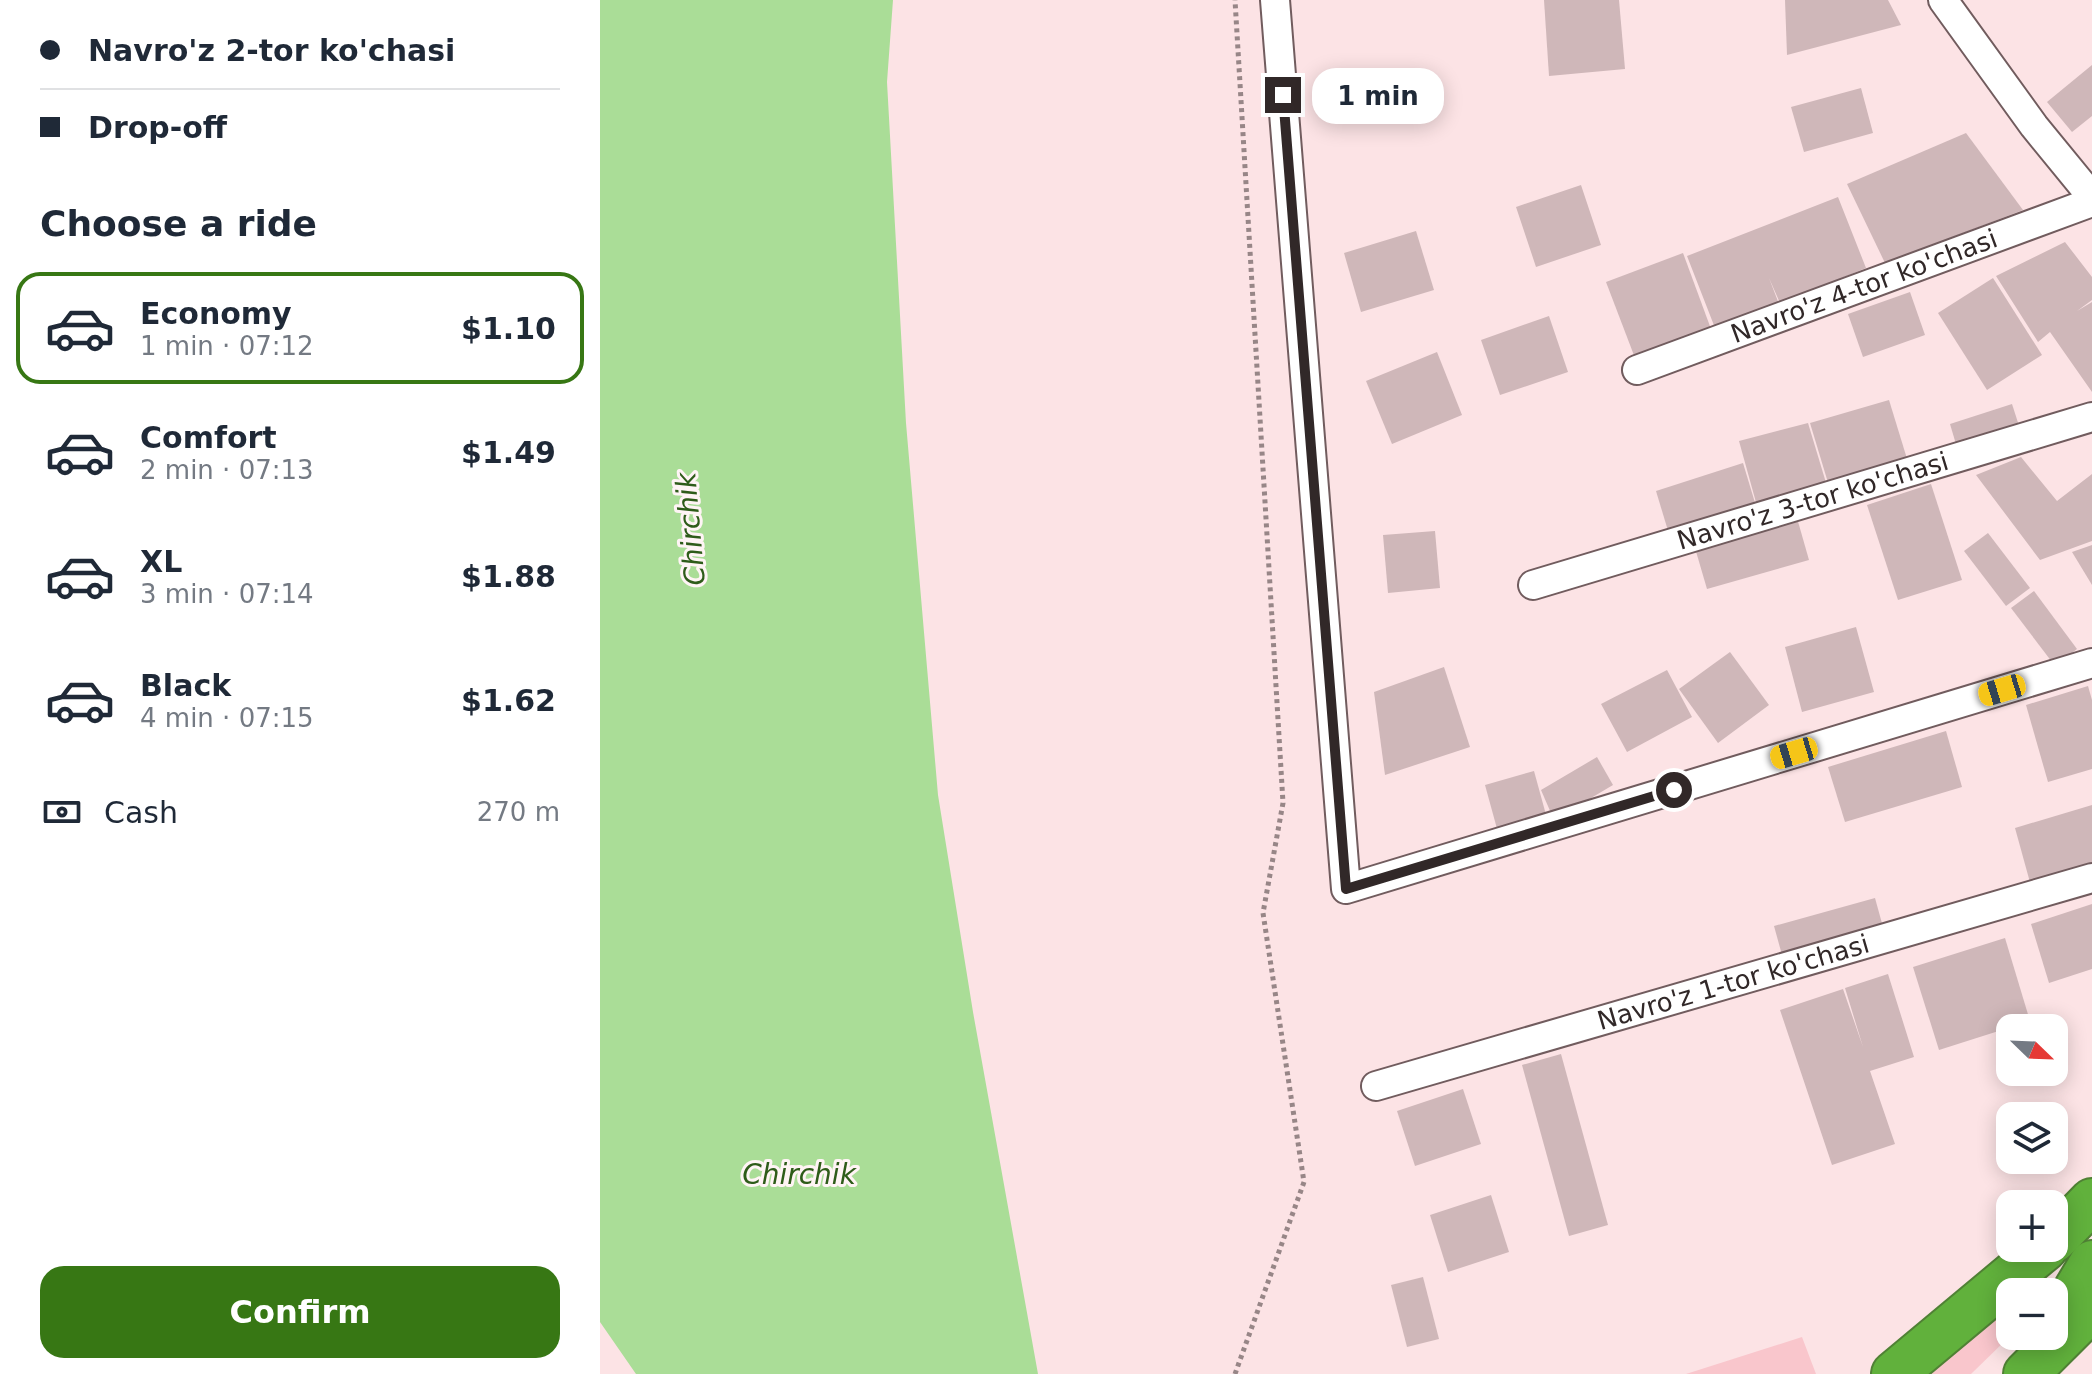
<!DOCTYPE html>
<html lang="en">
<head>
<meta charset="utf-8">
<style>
  :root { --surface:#fff; --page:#f2f2f3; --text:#1f2937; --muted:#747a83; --line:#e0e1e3; --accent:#377714 }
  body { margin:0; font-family:"DejaVu Sans",sans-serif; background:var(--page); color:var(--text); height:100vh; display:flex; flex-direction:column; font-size:30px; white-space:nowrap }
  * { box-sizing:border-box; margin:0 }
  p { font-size:26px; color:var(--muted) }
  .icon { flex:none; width:44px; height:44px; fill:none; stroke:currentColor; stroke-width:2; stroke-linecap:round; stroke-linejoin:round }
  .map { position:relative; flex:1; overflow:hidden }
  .sheet { display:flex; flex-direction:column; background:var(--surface); width:600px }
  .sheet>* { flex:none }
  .banner { display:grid; align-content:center; height:176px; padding:0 40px; background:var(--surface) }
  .needle { width:52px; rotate:113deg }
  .fabs { position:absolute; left:1396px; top:1014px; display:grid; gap:16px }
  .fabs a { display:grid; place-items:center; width:72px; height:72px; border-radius:16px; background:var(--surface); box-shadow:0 4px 20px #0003; font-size:40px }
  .end { position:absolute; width:36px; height:36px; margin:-18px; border:10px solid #312828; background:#fff; box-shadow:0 0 0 4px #fff }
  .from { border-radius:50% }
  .bubble { position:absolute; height:56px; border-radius:24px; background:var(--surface); box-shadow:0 4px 20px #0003; font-size:26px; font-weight:600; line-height:56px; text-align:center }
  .car { position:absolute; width:24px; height:48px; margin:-24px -12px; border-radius:10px; box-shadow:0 0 6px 2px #0007; background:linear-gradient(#f5c518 24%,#345 0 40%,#f5c518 0 76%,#345 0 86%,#f5c518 0) }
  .banner b { display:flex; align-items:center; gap:28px; height:76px; font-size:30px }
  .banner b+b { border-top:2px solid var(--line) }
  .banner i { width:20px; height:20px; background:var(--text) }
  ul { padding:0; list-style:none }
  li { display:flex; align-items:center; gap:24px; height:112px; margin:0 16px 12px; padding:0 24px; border:4px solid transparent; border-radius:24px }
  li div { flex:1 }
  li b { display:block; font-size:30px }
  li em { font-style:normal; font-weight:600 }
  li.active { border-color:var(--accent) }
  li>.icon { width:72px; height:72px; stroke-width:1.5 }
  h2 { padding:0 40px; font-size:36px; line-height:96px }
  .pay { display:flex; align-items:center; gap:20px; height:88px; padding:0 40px; font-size:30px }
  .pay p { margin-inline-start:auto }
  .button { display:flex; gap:16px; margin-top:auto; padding:16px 40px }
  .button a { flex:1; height:92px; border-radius:24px; background:var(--accent); color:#fff; font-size:32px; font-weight:600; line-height:92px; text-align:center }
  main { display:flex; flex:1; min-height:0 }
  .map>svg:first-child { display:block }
</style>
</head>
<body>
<main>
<section class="sheet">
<div class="banner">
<b><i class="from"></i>Navro'z 2-tor ko'chasi</b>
<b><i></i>Drop-off</b>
</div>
<h2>Choose a ride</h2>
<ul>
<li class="active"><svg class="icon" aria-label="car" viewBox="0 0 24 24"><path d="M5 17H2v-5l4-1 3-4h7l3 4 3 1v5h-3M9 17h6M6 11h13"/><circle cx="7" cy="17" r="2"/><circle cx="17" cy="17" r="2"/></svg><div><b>Economy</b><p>1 min · 07:12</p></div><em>$1.10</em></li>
<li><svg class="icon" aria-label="car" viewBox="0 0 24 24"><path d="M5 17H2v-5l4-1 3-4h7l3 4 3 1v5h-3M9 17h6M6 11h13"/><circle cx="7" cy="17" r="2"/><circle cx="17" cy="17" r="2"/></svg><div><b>Comfort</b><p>2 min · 07:13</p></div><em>$1.49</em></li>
<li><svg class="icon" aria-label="car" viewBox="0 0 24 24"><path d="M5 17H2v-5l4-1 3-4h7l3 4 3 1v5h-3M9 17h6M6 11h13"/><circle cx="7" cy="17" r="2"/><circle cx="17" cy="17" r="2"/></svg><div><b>XL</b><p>3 min · 07:14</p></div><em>$1.88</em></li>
<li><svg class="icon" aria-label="car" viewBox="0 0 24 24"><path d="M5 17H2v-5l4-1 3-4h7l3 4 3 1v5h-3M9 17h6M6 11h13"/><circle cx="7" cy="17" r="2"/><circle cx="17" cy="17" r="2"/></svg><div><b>Black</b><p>4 min · 07:15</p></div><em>$1.62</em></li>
</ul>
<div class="pay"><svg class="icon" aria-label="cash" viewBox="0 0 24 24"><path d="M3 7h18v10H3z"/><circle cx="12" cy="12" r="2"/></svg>Cash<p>270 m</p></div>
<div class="button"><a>Confirm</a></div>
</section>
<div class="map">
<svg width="1492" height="1374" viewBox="0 0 1492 1374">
  <rect width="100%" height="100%" fill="#fce3e5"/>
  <g fill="#f9c6cc">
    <polygon points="1410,1298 1410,1336 1371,1374 1321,1374"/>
    <polygon points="1202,1337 1216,1374 1086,1374"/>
  </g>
  <polygon fill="#aadd97" points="0,0 293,0 287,82 306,423 338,795 373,1012 438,1374 36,1374 0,1322"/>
  <g fill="#cfb7b9">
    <polygon points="944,0 1019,0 1025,69 949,76"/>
    <polygon points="1185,0 1288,0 1301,25 1187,55"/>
    <polygon points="1492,65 1492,116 1472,132 1447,102"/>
    <polygon points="1261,88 1273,133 1204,152 1191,107"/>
    <polygon points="1366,133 1423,210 1285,263 1247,184"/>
    <polygon points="981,185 1001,245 936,267 916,207"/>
    <polygon points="1238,197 1266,268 1180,303 1169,278 1179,304 1115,328 1087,256"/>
    <polygon points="816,231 834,290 761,312 744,253"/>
    <polygon points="1465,242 1492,277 1492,300 1477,311 1492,302 1492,392 1450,332 1438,342 1396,276"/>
    <polygon points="1083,253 1111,329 1035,358 1006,282"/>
    <polygon points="1393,278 1442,355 1387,390 1338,313"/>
    <polygon points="1310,292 1325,335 1263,357 1248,314"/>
    <polygon points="949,316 968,372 900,395 881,340"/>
    <polygon points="837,352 862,415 792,444 766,381"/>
    <polygon points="1289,400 1308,462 1229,486 1210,423"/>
    <polygon points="1412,404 1421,432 1358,451 1350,424"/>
    <polygon points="1208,423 1227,486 1157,506 1139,441"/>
    <polygon points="1421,457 1457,501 1492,474 1492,541 1440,560 1376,475"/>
    <polygon points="1143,463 1156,506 1069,534 1056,491"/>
    <polygon points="1331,484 1362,580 1298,600 1267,505"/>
    <polygon points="1197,518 1209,560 1107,589 1095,548"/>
    <polygon points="835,531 840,588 788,593 783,535"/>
    <polygon points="1388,533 1430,588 1406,606 1364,551"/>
    <polygon points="1492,545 1492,585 1472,552"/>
    <polygon points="1434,591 1477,649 1455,666 1411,608"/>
    <polygon points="1256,627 1274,692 1202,712 1185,647"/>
    <polygon points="1130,652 1169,705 1118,743 1079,689"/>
    <polygon points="844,667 870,747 785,775 774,692"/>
    <polygon points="1067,670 1092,717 1027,752 1001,704"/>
    <polygon points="1488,686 1492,700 1492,769 1448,782 1426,705"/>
    <polygon points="1346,731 1362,787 1245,822 1228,767"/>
    <polygon points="997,757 1013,785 954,820 941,790"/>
    <polygon points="934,771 948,822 899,836 885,785"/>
    <polygon points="1492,805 1492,869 1431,886 1415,828"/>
    <polygon points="1275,898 1283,927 1182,955 1174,926"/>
    <polygon points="1492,904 1492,969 1449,983 1431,924"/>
    <polygon points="1405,938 1430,1021 1339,1050 1313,967"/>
    <polygon points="1288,974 1314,1057 1270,1071 1295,1144 1232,1165 1180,1010 1243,989 1263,1047 1245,988"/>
    <polygon points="961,1054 1008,1225 969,1236 922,1065"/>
    <polygon points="863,1089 881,1144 815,1166 797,1111"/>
    <polygon points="891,1195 909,1252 848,1272 830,1215"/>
    <polygon points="823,1277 839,1339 807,1347 791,1285"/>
  </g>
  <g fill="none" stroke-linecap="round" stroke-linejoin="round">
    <defs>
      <g id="street">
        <polyline points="675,0 746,889 1492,663"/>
        <polyline points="1343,0 1434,126 1492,197"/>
        <path id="s1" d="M 1037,370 L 1492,202"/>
        <path id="s2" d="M 933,585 L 1492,417"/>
        <path id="s3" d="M 776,1086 L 1492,878"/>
      </g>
      <g id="highway">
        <polyline points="1454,1240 1492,1201"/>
        <polyline points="1454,1327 1492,1263"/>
        <polyline points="1294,1374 1445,1248"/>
        <polyline points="1426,1374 1492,1308"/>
      </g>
    </defs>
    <use href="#street" stroke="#715c5e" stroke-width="32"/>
    <use href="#highway" stroke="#508135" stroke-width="48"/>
    <polyline stroke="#978687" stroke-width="5" stroke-dasharray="4 4" stroke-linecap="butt" points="635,1374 704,1182 663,913 683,803 635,0"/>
    <use href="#street" stroke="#fff" stroke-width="28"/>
    <use href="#highway" stroke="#61b13c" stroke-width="44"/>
  </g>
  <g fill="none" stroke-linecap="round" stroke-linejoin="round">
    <polyline stroke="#312828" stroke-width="10" points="683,95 746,889 1074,790"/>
  </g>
  <g text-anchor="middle" stroke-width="6" stroke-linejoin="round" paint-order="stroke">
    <g font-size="26" fill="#312828" stroke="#fff4f5">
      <text dy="9" stroke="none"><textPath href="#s1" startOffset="242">Navro'z 4-tor ko'chasi</textPath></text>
      <text dy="9" stroke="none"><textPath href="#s2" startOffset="292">Navro'z 3-tor ko'chasi</textPath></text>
      <text dy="9" stroke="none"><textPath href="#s3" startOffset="372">Navro'z 1-tor ko'chasi</textPath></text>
    </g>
    <g font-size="28" font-style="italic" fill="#2e5c19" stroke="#fff4f5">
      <text transform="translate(90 529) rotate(-95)" y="10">Chirchik</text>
      <text x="199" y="1184">Chirchik</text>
    </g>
  </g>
</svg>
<div class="fabs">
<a><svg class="needle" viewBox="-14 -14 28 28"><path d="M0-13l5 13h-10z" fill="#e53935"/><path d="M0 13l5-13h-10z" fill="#747a83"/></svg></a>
<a><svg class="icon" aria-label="layers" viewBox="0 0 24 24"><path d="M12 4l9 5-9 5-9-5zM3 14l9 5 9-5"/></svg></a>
<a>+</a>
<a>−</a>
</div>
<i class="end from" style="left:1074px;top:790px"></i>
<i class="end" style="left:683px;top:95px"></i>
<div class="bubble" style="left:712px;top:68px;width:132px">1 min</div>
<i class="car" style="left:1402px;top:690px;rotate:253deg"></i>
<i class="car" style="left:1194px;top:753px;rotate:253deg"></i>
</div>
</main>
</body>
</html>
